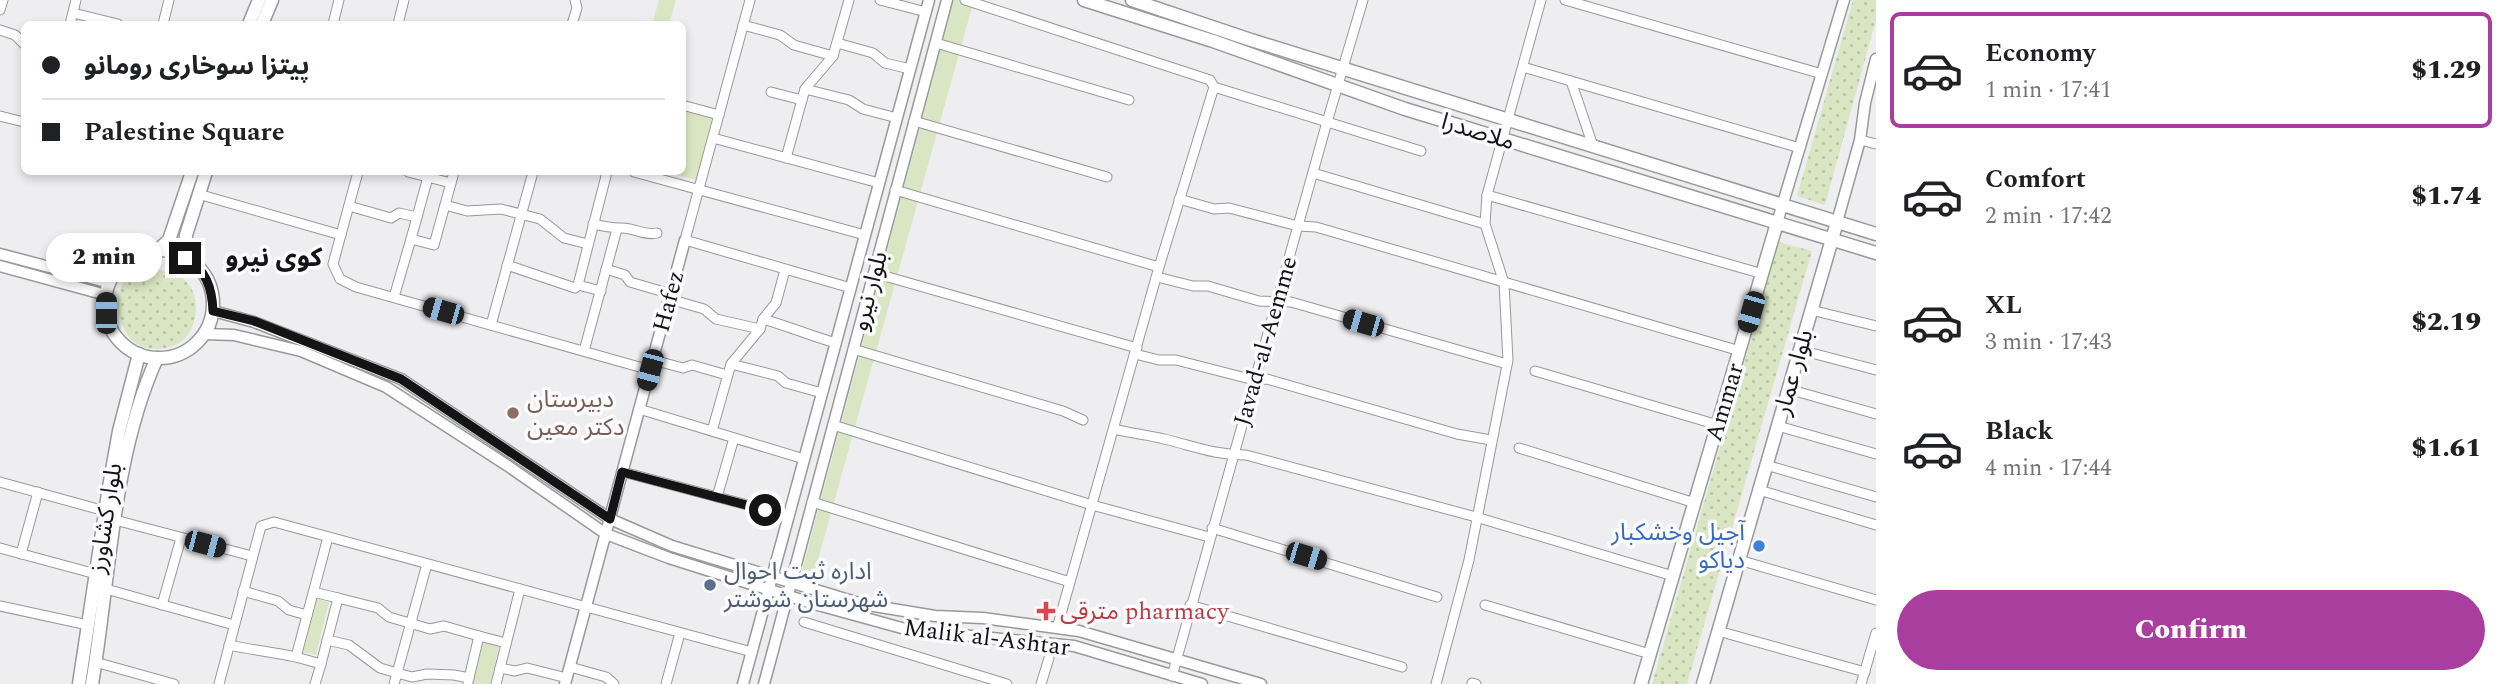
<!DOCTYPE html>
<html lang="en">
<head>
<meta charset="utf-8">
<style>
  :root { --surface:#fff; --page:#f6f6f6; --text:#202124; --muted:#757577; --line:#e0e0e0; --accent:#a93e9e }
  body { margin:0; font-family:Spectral,"Noto Sans Arabic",serif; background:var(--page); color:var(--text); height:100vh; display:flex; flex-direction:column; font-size:26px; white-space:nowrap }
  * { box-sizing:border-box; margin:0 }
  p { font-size:23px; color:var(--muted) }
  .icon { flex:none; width:38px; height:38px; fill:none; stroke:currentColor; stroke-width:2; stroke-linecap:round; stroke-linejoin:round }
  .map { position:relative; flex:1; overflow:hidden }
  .panel { display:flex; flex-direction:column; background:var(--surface); width:630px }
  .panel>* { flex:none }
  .top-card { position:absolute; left:21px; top:21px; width:665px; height:154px; border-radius:10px; box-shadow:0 4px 10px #0003; display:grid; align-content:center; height:154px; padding:0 21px; background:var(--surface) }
  .end { position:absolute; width:32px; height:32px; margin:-16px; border:9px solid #141415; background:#fff; box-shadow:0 0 0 4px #fff }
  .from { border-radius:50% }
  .bubble { position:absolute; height:49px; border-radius:24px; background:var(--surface); box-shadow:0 4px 10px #0003; font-size:23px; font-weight:800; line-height:49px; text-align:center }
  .car { position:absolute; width:21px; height:42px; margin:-21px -10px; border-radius:9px; box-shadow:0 0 5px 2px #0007; background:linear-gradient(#222 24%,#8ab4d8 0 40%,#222 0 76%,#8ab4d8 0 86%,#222 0) }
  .top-card b { display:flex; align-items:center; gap:24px; height:66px; font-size:26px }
  .top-card b+b { border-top:2px solid var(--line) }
  .top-card i { width:18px; height:18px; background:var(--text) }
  ul { padding:12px 0 0; list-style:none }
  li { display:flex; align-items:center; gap:21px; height:116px; margin:0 14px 10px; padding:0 7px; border:4px solid transparent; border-radius:10px }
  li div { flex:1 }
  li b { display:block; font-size:26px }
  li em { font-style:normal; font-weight:800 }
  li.active { border-color:var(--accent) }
  li>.icon { width:63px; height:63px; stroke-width:1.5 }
  .action { display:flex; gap:14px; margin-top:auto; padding:14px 21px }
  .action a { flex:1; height:80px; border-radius:42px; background:var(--accent); color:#fff; font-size:28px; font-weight:800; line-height:80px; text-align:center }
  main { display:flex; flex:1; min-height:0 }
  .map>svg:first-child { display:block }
</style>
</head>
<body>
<main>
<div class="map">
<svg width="1876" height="684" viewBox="0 0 1876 684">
  <defs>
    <pattern id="grass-dots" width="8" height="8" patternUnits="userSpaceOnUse" patternTransform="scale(1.75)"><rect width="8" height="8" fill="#dae6c3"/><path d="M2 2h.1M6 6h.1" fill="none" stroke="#bac4a7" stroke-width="1.8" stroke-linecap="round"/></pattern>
  </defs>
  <rect width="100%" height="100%" fill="#eeeef1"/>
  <g fill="url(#grass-dots)">
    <polygon points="1853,0 1876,0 1876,20 1825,205 1797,196"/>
    <polygon points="1779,242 1812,251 1687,684 1652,684"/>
    <path d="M 161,270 C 167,272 176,273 181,277 C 200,290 200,319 187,336 C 175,352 142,354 129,337 C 117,322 112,290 129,277 C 138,271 150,271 161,270 Z"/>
  </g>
  <g fill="#dae6c3">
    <polygon points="659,0 676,0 669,24 652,24"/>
    <polygon points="954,0 974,0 814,574 802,571"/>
    <polygon points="683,110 712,118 696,180 666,172 682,172"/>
    <polygon points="317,599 329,602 316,655 303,652"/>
    <polygon points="483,643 499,647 490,684 472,684"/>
  </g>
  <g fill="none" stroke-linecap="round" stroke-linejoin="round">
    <defs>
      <g id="minor">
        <polyline points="750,0 685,240 851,288"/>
        <polyline points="880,0 926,12"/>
        <polyline points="965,0 1210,80 1214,87 1421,151"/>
        <polyline points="1565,0 1822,74"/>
        <polyline points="0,10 3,0"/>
        <polyline points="73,13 118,24"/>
        <polyline points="70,24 76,0"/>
        <polyline points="163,24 169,0"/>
        <polyline points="333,24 339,0"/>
        <polyline points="398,24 404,0"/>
        <polyline points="572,24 577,8 575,0"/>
        <polyline points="743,25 780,35 794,45 833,56"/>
        <polyline points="0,30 15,35 24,44"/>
        <polyline points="837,43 873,53 885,63 910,69"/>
        <polyline points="936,43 1129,100"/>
        <polyline points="1523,67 1800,148"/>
        <polyline points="1571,81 1593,146"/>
        <polyline points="805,89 849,100 863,109 897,118"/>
        <polyline points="771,92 802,100"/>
        <polyline points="682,105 719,115"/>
        <polyline points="0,116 24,122"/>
        <polyline points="914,121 1107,177"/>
        <polyline points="713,138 879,183"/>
        <polyline points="1860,140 1876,144"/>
        <polyline points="786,158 805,89 833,56 849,0"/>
        <polyline points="358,172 333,264 340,279 356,287 650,370"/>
        <polyline points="408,172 451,183"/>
        <polyline points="634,172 865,235"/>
        <polyline points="1313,173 1485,224"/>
        <polyline points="428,177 411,239 434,245 454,172"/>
        <polyline points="895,190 1159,267"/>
        <polyline points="198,194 341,235"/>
        <polyline points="1487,195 1763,274"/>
        <polyline points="1179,199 1214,209 1229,208 1298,226 1316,227 1740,351"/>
        <polyline points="445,205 467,211 501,209 540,219 564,238 588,244"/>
        <polyline points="349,206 391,218 399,213 417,217"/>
        <path d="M 593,224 C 604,226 611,228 622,228 C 635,228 644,236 657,233"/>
        <polyline points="507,265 575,288 578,285 601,291"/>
        <polyline points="606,269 625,275 630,282 671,294"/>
        <polyline points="874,273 1137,348"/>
        <polyline points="1157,277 1193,286 1208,286 1259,301 1291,302 1507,364"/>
        <polyline points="578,285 607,172"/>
        <polyline points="394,297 411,239"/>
        <polyline points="669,299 704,309 716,319 760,329"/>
        <polyline points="1811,310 1876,326"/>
        <path d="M 763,319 C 788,326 811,336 836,343"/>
        <polyline points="491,325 533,172"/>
        <polyline points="853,349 1063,411 1083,420"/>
        <polyline points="1800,350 1876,370"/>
        <polyline points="584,351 617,229"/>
        <polyline points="1135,354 1159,360 1176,360 1254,380 1267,379 1457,434 1491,440"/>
        <polyline points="653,360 683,368 692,365 727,375"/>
        <polyline points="731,364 778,376 786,383 822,393"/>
        <polyline points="1535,371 1718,425"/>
        <polyline points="1788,389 1876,414"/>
        <polyline points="639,409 804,459"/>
        <polyline points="833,425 1092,505 1209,537"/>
        <polyline points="1778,426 1876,454"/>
        <path d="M 1114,429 C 1130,433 1147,435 1164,439 C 1194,446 1214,455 1246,455 L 1476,517 L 1673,576"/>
        <polyline points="712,431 731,364 760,329 763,319 776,303 785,270"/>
        <polyline points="1519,448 1695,503"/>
        <polyline points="1766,465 1876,497"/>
        <polyline points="623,472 789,516"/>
        <polyline points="0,482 105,511"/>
        <polyline points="1759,490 1876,525"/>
        <polyline points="717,497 734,438"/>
        <polyline points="812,502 1070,582"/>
        <polyline points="115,520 252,556"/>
        <polyline points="1212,528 1437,597"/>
        <polyline points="0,548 96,574"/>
        <polyline points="21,554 38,492"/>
        <polyline points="1739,560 1876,600"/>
        <polyline points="106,589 234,625"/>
        <polyline points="243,591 278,601 289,610 307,615"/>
        <polyline points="313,592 338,598 321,664 296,657 328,537"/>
        <polyline points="338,598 378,608 389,617 430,629 444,626 479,636"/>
        <polyline points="162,605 181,538"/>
        <polyline points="1190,605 1402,667"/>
        <polyline points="1485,605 1650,654"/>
        <polyline points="0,606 88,625"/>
        <polyline points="804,622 1007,684"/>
        <polyline points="1057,628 1159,267 1214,87"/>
        <polyline points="1718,631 1865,672"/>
        <polyline points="327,640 349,645 380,668 397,673 412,677 427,674 454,675 469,678"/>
        <path d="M 229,645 C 252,650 273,652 296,657"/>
        <polyline points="95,662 174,684"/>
        <polyline points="570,667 606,677 614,684"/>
        <polyline points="500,668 515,671 527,668 567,678"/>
        <polyline points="1172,676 1327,122 1363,0"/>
        <polyline points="468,682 479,636 506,643"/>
        <polyline points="1472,683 1476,684"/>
        <polyline points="219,684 261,526 274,522 752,652"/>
        <polyline points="315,684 321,664"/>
        <polyline points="394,684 427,564"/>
        <polyline points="496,684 520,589"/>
        <polyline points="666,684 680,633"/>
        <polyline points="1041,684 1049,658"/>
        <polyline points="1436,684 1469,560 1508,360 1504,283 1485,224 1487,195 1541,0"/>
        <polyline points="1861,684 1876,633"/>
      </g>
      <g id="tertiary">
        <polyline points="1837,222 1860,140 1865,103 1876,59"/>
        <polyline points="1777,223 1844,0"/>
        <polyline points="0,254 110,283"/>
        <polyline points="0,266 106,295"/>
        <polyline points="213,311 254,322 401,379 610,519 672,546 862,604 935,616 983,618 1079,631 1261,684"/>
        <polyline points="205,334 234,335 301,351 386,387 508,466 606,534 669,558 811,603 909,630 1074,646 1202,684"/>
        <polyline points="565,684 685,240"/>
        <polyline points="743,684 929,0"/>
        <polyline points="764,684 947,0"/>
      </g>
      <g id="secondary">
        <polyline points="1084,0 1213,41 1405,109 1876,253"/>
        <polyline points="1132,0 1251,40 1876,234"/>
        <polyline points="249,24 259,0"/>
        <polyline points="262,24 272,0"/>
        <polyline points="158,250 169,240 192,172"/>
        <circle cx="159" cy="304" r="54"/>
        <polyline points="185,258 186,235 206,172"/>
        <polyline points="79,684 109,487 119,431 139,354"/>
        <path d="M 92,684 C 110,577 112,457 157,358"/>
        <polyline points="1641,684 1777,223"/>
        <polyline points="1703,684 1837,222"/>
      </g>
    </defs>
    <use href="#minor" stroke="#98999b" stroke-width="11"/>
    <use href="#tertiary" stroke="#98999b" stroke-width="13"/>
    <use href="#secondary" stroke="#98999b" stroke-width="15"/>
    <use href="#minor" stroke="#fff" stroke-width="9"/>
    <use href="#tertiary" stroke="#fff" stroke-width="10"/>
    <use href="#secondary" stroke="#fff" stroke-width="12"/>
  </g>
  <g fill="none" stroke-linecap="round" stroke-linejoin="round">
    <path stroke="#141415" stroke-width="9" d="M 185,258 C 206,269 212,288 213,311 L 254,321 L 401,379 L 610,519 L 622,472 L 765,510"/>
  </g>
  <circle fill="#8d6e63" stroke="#fbfbfe" stroke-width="2.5" cx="513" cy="413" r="7"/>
  <circle fill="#3f7fe0" stroke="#fbfbfe" stroke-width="2.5" cx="1759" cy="546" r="7"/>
  <circle fill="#5c6f8a" stroke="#fbfbfe" stroke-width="2.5" cx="710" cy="585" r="7"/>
  <path fill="#e0444e" stroke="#fbfbfe" stroke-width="2.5" d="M1042.5 600.5h7v7h7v7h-7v7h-7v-7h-7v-7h7z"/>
  <g text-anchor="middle" stroke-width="7" stroke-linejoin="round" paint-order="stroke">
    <g font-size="24" fill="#141415" stroke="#fbfbfe">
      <text transform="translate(1478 131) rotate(17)" y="8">ملاصدرا</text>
      <text transform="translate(869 291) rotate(-75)" y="8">بلوار نیرو</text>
      <text transform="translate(668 301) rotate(-75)" y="8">Hafez</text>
      <text transform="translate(1265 341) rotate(-74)" y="8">Javad-al-Aemme</text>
      <text transform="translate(1793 372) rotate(-74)" y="8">بلوار عمار</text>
      <text transform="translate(1724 402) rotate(-73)" y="8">Ammar</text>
      <text transform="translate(105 518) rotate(-81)" y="8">بلوار کشاورز</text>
      <text transform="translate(987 637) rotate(7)" y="8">Malik al-Ashtar</text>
    </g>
    <g font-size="24" fill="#785e54" stroke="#fbfbfe" text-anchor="start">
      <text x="527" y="407">دبیرستان<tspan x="527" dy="28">دکتر معین</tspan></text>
    </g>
    <g font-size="24" fill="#366cbe" stroke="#fbfbfe" text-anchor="end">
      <text x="1745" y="540">آجیل وخشکبار<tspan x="1745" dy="28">دیاکو</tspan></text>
    </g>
    <g font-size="24" fill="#4e5e75" stroke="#fbfbfe" text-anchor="start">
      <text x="724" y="579">اداره ثبت احوال<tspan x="724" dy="28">شهرستان شوشتر</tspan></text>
    </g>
    <g font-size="24" fill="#be3a42" stroke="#fbfbfe" text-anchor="start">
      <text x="1060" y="619">مترقی pharmacy</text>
    </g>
    <g font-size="26" font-weight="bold" fill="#141415" stroke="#fbfbfe">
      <text x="274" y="266">کوی نیرو</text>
    </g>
  </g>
</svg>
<i class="end from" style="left:765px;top:510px"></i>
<i class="end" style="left:185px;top:258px"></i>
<div class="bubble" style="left:46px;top:233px;width:116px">2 min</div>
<i class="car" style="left:443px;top:311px;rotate:286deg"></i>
<i class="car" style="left:1751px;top:312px;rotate:196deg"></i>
<i class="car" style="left:106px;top:313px;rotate:0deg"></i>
<i class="car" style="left:1363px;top:323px;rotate:286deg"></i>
<i class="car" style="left:650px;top:370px;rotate:195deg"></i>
<i class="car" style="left:205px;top:544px;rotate:105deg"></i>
<i class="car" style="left:1306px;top:556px;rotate:107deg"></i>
<div class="top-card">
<b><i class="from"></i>پیتزا سوخاری رومانو</b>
<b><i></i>Palestine Square</b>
</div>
</div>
<section class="panel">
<ul>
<li class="active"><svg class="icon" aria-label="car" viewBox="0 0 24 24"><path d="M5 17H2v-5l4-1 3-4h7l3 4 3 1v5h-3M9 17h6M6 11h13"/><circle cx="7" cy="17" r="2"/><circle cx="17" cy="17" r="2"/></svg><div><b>Economy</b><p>1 min · 17:41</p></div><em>$1.29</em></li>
<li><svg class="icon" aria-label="car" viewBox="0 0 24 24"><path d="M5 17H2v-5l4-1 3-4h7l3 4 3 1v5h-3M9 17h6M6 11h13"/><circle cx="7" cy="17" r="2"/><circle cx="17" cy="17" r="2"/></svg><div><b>Comfort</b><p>2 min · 17:42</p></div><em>$1.74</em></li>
<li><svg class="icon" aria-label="car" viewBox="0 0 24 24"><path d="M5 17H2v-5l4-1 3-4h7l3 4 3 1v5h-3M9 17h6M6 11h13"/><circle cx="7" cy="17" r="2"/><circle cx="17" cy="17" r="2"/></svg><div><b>XL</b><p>3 min · 17:43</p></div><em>$2.19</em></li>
<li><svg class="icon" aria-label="car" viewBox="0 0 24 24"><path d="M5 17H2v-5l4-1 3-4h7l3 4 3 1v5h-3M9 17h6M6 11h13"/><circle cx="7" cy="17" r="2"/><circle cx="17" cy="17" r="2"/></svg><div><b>Black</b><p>4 min · 17:44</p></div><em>$1.61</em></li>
</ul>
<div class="action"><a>Confirm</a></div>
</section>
</main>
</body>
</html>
